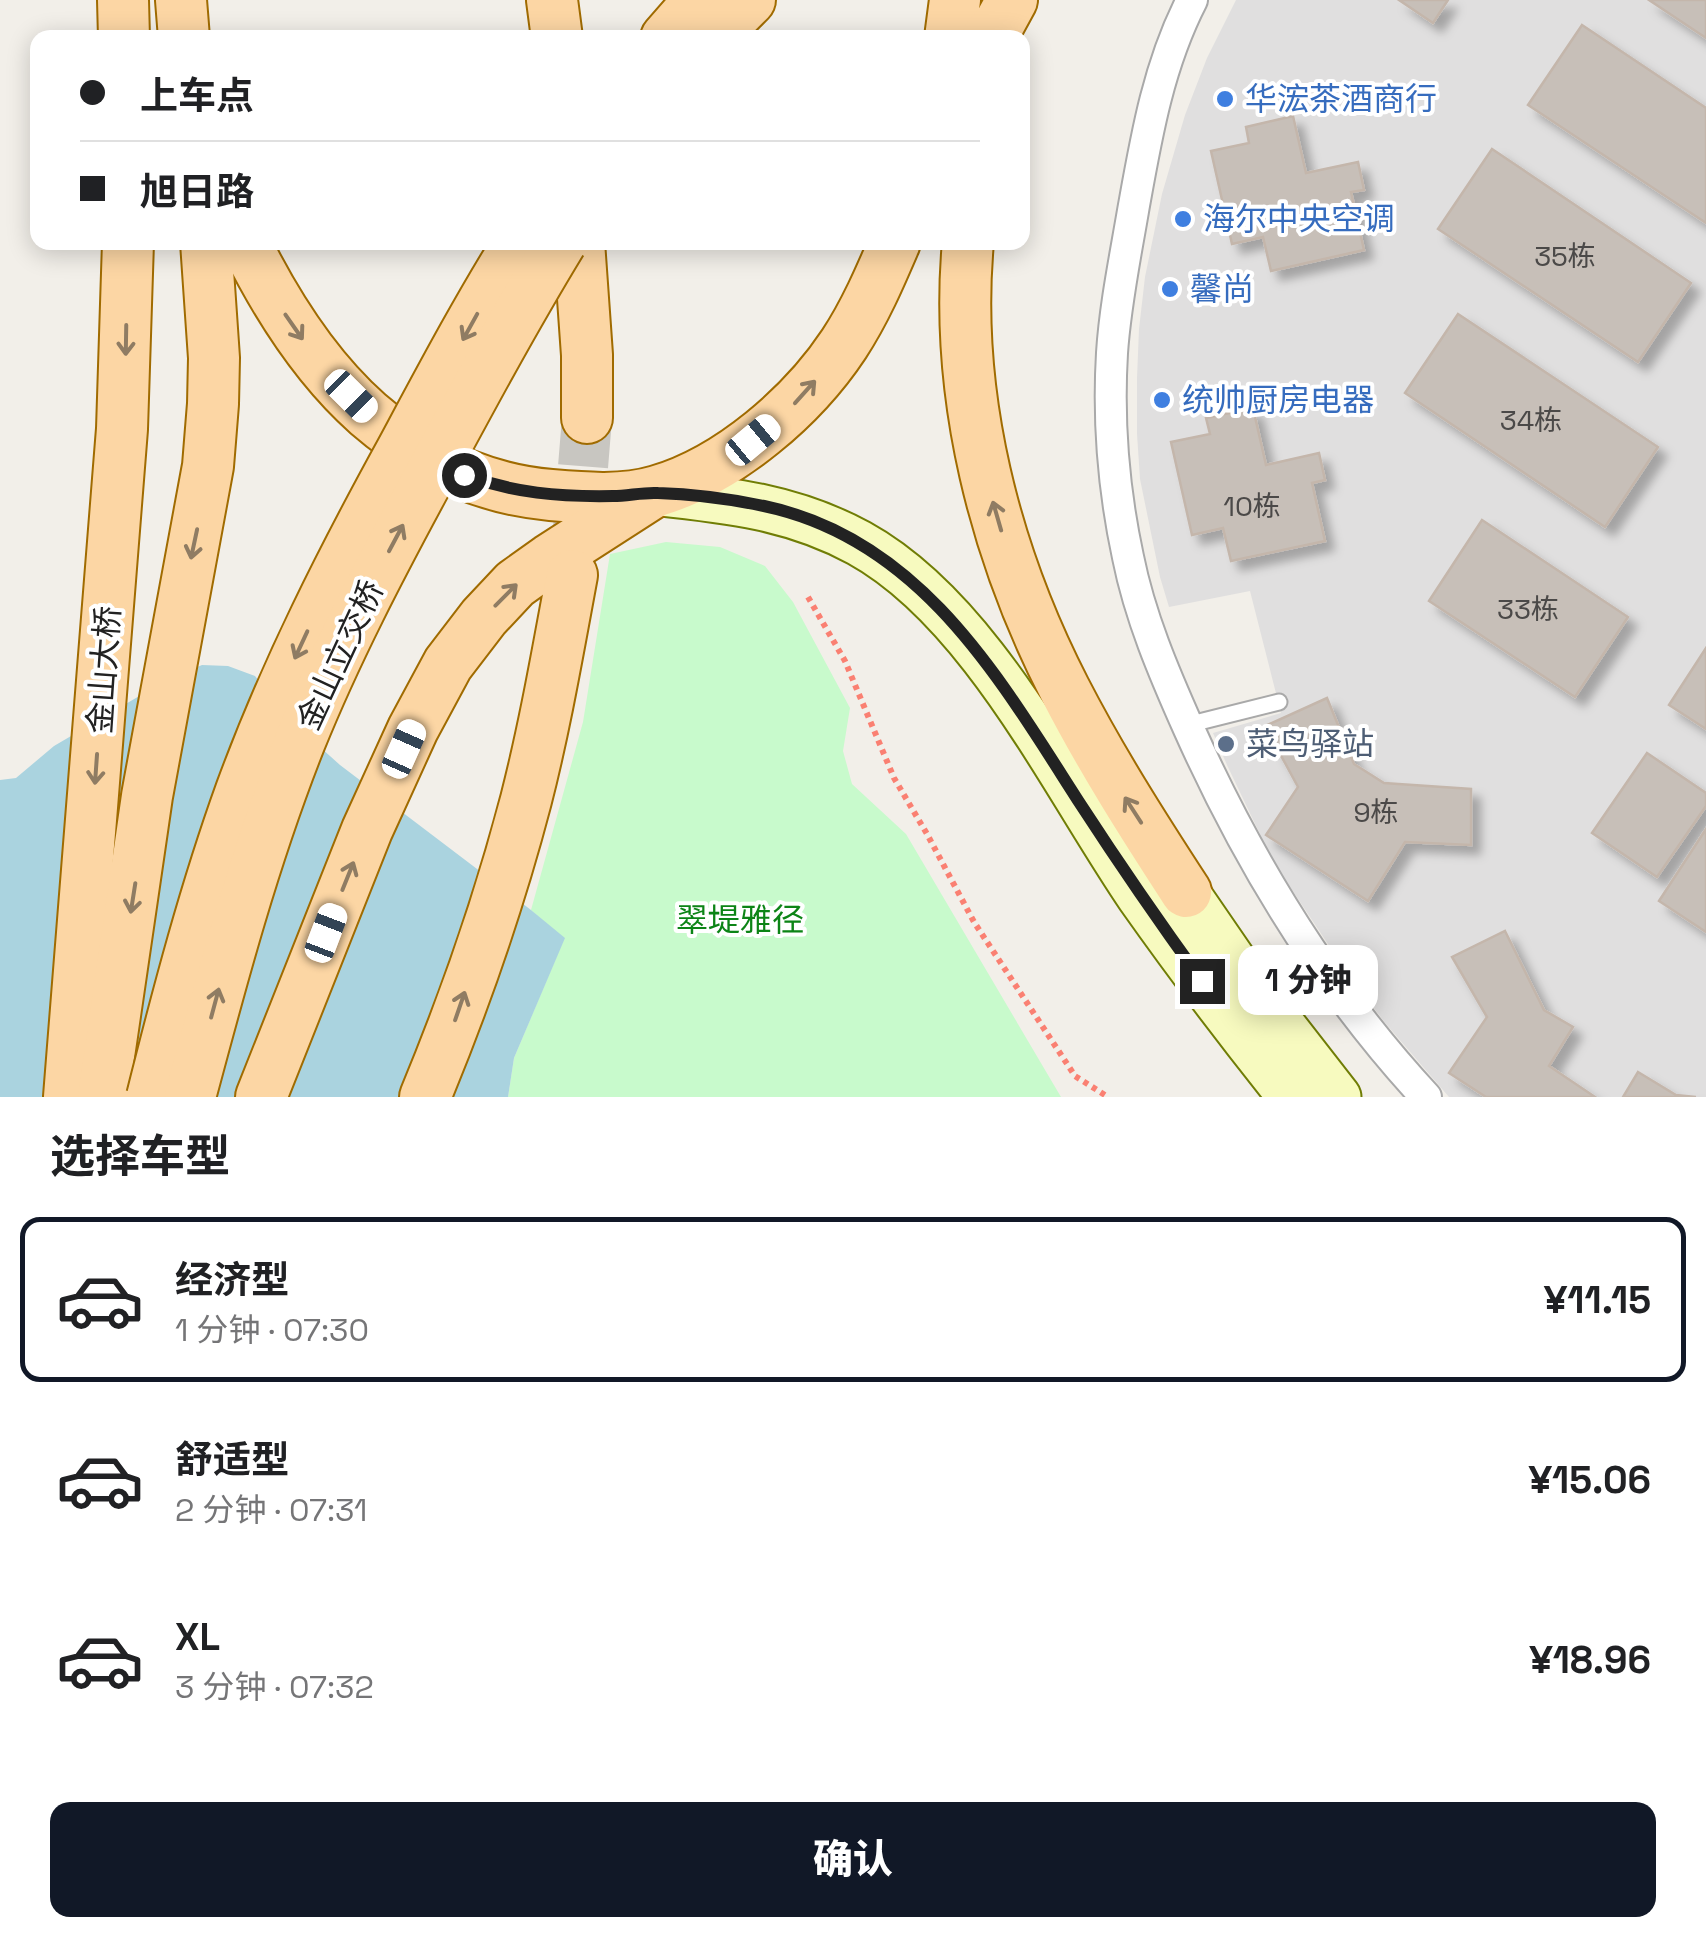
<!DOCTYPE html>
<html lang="zh">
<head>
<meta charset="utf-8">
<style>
  :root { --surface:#fff; --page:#f2f2f2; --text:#202124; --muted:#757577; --line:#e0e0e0; --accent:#111827 }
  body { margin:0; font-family:"Space Grotesk","Noto Sans SC",sans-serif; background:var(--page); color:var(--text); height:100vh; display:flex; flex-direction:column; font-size:38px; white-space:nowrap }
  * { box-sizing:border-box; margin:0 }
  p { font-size:32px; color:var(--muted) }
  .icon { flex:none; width:55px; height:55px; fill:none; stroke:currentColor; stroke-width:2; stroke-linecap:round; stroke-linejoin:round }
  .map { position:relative; height:1097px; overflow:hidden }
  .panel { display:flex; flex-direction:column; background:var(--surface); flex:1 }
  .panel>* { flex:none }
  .top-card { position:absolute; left:30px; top:30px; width:1000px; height:220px; border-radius:20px; box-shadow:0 5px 25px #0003; display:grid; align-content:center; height:220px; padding:0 50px; background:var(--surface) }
  .end { position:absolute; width:45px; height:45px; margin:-22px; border:12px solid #222; background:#fff; box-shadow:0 0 0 5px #fff }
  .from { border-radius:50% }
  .bubble { position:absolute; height:70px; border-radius:20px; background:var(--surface); box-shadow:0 5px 25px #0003; font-size:32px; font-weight:800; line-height:70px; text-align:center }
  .car { position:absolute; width:30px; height:60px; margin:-30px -15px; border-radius:12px; box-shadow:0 0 8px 2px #0007; background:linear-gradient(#fff 24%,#345 0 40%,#fff 0 76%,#345 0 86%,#fff 0) }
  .top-card b { display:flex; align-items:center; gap:35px; height:95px; font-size:38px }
  .top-card b+b { border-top:2px solid var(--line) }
  .top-card i { width:25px; height:25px; background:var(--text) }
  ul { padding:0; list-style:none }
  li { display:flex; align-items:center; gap:30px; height:165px; margin:0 20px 15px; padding:0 30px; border:5px solid transparent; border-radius:20px }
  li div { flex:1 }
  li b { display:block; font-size:38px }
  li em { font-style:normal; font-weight:800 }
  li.active { border-color:var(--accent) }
  li>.icon { width:90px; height:90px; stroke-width:1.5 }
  h2 { padding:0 50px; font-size:45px; line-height:120px }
  .button { display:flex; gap:20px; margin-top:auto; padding:20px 50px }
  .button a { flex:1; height:115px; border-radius:20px; background:var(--accent); color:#fff; font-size:40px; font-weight:800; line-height:115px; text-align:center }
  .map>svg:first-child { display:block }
</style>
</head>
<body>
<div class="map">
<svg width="1706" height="1097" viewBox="0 0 1706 1097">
  <defs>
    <filter id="shadow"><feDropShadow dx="9" dy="9" stdDeviation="5" flood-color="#0004"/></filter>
  </defs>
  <rect width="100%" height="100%" fill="#f2efe9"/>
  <polygon fill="#e0dfdf" points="1236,0 1706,0 1706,1097 1449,1097 1386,1024 1350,977 1292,890 1268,851 1227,765 1213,733 1281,713 1250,591 1169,607 1160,577 1140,479 1137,434 1137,378 1139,329 1145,277 1162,194 1185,115 1207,58"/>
  <polygon fill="#c8facc" points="666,542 720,547 765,566 793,602 850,708 843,751 852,784 906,834 1061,1097 508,1097 514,1058 564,939 531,910 583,722 610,554"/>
  <polygon fill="#aad3df" points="202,665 228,666 255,676 291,721 340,765 531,910 565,938 514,1058 508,1097 0,1097 0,780 16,778 54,746 141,695 183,673"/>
  <g fill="#c7bfb8" stroke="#c4b6ab" stroke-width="2.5" filter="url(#shadow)">
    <polygon points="1399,0 1448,0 1433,23"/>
    <polygon points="1649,0 1706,0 1706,38"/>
    <polygon points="1582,25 1706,108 1706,223 1528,105"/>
    <polygon points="1293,116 1306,173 1358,162 1364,190 1351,192 1364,250 1271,271 1263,237 1232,244 1211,151 1249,143 1246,127"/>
    <polygon points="1492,149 1691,283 1638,362 1438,229"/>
    <polygon points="1458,314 1658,447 1605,527 1405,393"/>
    <polygon points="1253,408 1266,465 1319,453 1325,480 1312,483 1325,541 1231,561 1223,528 1192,535 1171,442 1210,434 1206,418"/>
    <polygon points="1482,520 1628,617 1575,697 1429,601"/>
    <polygon points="1706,648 1706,729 1669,705"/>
    <polygon points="1327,698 1354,764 1384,783 1471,789 1471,845 1405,842 1368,901 1266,835 1298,787 1265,726"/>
    <polygon points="1647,753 1706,793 1706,806 1657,877 1592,833"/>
    <polygon points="1706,829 1706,932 1659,901"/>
    <polygon points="1505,931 1544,1010 1573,1027 1549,1066 1595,1097 1486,1097 1449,1073 1487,1017 1452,957"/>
    <polygon points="1638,1072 1676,1095 1696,1097 1623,1097"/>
  </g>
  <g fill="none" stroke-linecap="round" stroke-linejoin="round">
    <polyline stroke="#c8c6c1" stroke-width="50" stroke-dasharray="50 25" stroke-linecap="butt" points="577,541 587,418"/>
    <defs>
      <polyline id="service" points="1187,725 1279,702"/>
      <path id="minor" d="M 1192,0 C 1158,66 1146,138 1133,211 C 1125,258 1115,306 1112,353 C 1108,420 1114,492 1128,557 C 1140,617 1164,673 1189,729 C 1249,863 1326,989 1426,1097"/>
      <g id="secondary">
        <path d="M 654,492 C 728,500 793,507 859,543 C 981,610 1063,784 1140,897 C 1188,965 1239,1032 1291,1097"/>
        <polyline points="1186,892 1243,975 1338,1097"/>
      </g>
      <g id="primary">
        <polyline points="123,0 124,38"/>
        <polyline points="181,0 184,38"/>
        <polyline points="552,0 557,38"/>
        <polyline points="666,38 699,0"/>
        <polyline points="712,38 750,0"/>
        <polyline points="950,38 955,0"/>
        <polyline points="987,38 1000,22 1012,0"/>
        <path d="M 245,242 C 276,305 315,367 368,414 C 421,460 481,489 551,495 C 585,498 624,501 657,491 C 729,470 803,406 844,344 C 865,312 880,277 895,242"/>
        <polyline points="579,242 587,355 587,418"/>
        <path d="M 968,242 C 954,396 995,554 1065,690 C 1101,760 1143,826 1186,892"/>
        <polyline points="69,1097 122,429 128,242"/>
        <polyline points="103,1097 147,796 208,466 213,404 214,358 206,242"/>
        <polyline points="261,1097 367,830 413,729 448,664 484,617 515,584 550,559 651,494"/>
        <path d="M 425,1097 C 464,1003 500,899 526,800 C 545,726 558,650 572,575"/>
      </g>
    </defs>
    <use href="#service" stroke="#a9a9a9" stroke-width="19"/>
    <use href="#minor" stroke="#a9a9a9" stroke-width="34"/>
    <use href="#secondary" stroke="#707d05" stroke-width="49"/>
    <use href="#primary" stroke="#a06b00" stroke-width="54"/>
    <polyline stroke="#fa8072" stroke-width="6" stroke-dasharray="5 5" stroke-linecap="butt" points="808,597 845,661 894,778 927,834 974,922 1075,1076 1108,1097"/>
    <use href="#service" stroke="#fff" stroke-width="15"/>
    <use href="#minor" stroke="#fff" stroke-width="30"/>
    <use href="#secondary" stroke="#f7fabf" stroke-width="45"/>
    <use href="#primary" stroke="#fcd6a4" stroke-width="50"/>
    <defs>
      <g id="primary-bridge">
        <path d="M 152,1097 C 178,994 205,891 241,791 C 285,671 342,559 403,448 C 440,379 477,309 519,242"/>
        <path d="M 190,1097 C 222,977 254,857 300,741 C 336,652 381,566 427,481 C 470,401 513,321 561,242"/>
      </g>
    </defs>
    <use href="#primary-bridge" stroke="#a06b00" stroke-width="54" stroke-linecap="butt"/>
    <use href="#primary-bridge" stroke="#fcd6a4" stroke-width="50"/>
  </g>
  <defs><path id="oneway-shaft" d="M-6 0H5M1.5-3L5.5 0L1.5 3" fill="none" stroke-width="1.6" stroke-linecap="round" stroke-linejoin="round" transform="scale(2.5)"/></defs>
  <g stroke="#8f7c63">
    <use href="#oneway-shaft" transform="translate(294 327) rotate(55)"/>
    <use href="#oneway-shaft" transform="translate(470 327) rotate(119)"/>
    <use href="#oneway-shaft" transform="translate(126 340) rotate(91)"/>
    <use href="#oneway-shaft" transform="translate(805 392) rotate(-48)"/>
    <use href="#oneway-shaft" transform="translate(997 516) rotate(-106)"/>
    <use href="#oneway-shaft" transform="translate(396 538) rotate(-62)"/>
    <use href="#oneway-shaft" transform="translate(194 544) rotate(102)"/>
    <use href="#oneway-shaft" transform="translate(506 595) rotate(-45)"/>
    <use href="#oneway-shaft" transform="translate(301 645) rotate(115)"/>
    <use href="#oneway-shaft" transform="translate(96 769) rotate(94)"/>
    <use href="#oneway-shaft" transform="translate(1133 810) rotate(-123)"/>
    <use href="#oneway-shaft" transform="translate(348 876) rotate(-68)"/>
    <use href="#oneway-shaft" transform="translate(133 898) rotate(99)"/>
    <use href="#oneway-shaft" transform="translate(215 1003) rotate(-75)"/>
    <use href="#oneway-shaft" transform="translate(460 1006) rotate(-71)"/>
  </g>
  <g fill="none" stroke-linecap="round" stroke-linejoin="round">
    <path stroke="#222" stroke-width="12" d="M 464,475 C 515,493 558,497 613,496 C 628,496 643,492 658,493 C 694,494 730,499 764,506 C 922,539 1001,681 1081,805 C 1120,865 1160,923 1202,981"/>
  </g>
  <g fill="#3f7fe0" stroke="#fff" stroke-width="4">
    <circle cx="1225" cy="99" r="10"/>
    <circle cx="1183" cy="219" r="10"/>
    <circle cx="1170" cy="289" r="10"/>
    <circle cx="1162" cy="400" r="10"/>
  </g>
  <circle fill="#5c6f8a" stroke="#fff" stroke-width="4" cx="1226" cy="744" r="10"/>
  <g text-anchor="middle" stroke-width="8" stroke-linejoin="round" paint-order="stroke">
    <g font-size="28" fill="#4b4948">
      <text x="1565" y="266">35栋</text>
      <text x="1531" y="430">34栋</text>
      <text x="1252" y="516">10栋</text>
      <text x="1528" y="619">33栋</text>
      <text x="1376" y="822">9栋</text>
    </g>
    <g font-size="32" fill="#366cbe" stroke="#fff" text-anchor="start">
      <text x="1245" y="110">华浤茶酒商行</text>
      <text x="1203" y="230">海尔中央空调</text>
      <text x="1190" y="300">馨尚</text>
      <text x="1182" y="411">统帅厨房电器</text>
    </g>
    <g font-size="32" fill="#222" stroke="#fff">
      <text transform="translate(340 655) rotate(-65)" y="11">金山立交桥</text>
      <text transform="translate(104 670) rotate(-86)" y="11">金山大桥</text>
    </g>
    <g font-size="32" fill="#4e5e75" stroke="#fff" text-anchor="start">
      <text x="1246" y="755">菜鸟驿站</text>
    </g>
    <g font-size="32" fill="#0c8416" stroke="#fff">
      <text x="740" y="931">翠堤雅径</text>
    </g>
  </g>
</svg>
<i class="end from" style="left:464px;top:475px"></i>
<i class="end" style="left:1202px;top:981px"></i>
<div class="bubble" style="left:1238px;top:945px;width:140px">1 分钟</div>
<i class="car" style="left:351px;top:396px;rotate:135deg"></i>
<i class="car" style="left:753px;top:440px;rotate:50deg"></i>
<i class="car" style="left:404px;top:749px;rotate:24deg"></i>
<i class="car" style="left:326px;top:933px;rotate:21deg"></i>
<div class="top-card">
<b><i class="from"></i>上车点</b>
<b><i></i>旭日路</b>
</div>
</div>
<section class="panel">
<h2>选择车型</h2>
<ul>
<li class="active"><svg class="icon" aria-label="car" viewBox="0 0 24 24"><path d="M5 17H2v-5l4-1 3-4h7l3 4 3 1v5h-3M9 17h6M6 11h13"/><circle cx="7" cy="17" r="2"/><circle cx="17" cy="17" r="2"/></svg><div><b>经济型</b><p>1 分钟 · 07:30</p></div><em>¥11.15</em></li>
<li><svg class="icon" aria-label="car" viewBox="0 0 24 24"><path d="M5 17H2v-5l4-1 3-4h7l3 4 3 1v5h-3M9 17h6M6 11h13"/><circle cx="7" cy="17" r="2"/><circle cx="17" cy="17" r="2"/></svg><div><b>舒适型</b><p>2 分钟 · 07:31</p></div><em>¥15.06</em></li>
<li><svg class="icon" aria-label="car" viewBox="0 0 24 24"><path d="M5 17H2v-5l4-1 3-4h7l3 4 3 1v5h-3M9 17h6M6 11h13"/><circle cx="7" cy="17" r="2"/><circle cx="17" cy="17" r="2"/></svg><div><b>XL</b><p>3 分钟 · 07:32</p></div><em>¥18.96</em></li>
</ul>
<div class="button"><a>确认</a></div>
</section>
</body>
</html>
